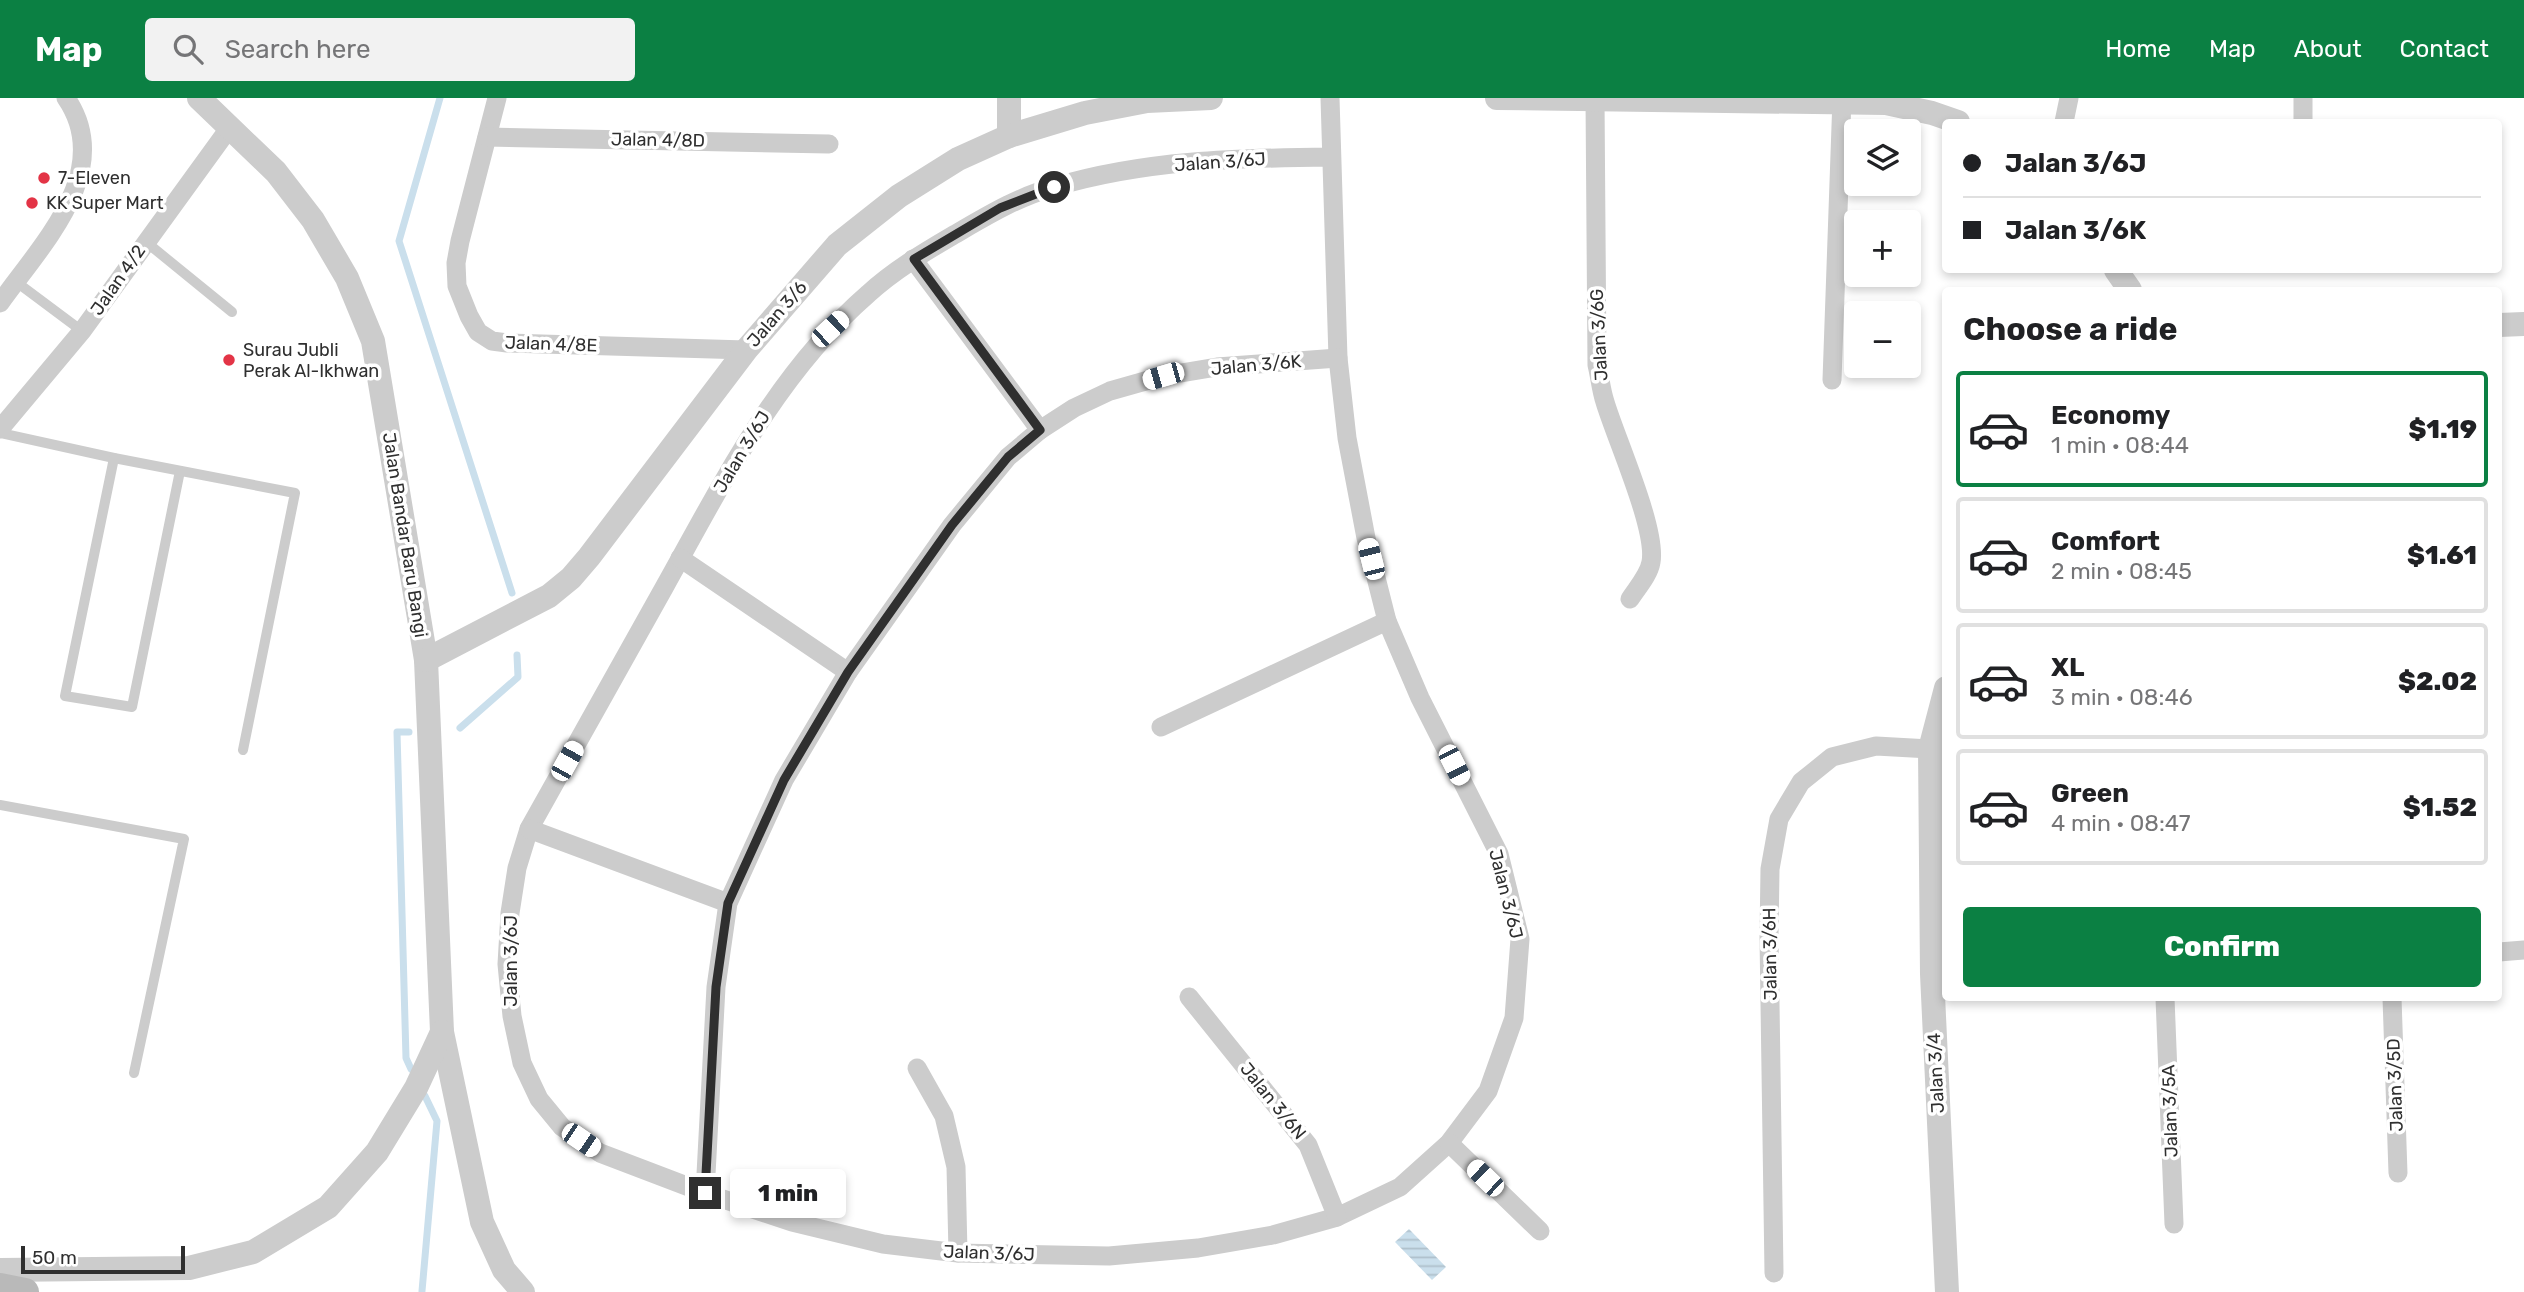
<!DOCTYPE html>
<html lang="en">
<head>
<meta charset="utf-8">
<style>
  :root { --surface:#fff; --page:#f2f2f2; --text:#202124; --muted:#757577; --line:#e0e0e0; --accent:#0b8043 }
  body { margin:0; font-family:Rubik,sans-serif; background:var(--page); color:var(--text); height:100vh; display:flex; flex-direction:column; font-size:26px; white-space:nowrap }
  * { box-sizing:border-box; margin:0 }
  p { font-size:23px; color:var(--muted) }
  .icon { flex:none; width:38px; height:38px; fill:none; stroke:currentColor; stroke-width:2; stroke-linecap:round; stroke-linejoin:round }
  .map { position:relative; flex:1; overflow:hidden }
  .panel { position:absolute; left:1942px; top:189px; width:560px; height:714px; display:flex; flex-direction:column; background:var(--surface); border-radius:7px; box-shadow:0 4px 10px #0003 }
  .panel>* { flex:none }
  .hud { position:absolute; left:1942px; top:21px; width:560px; height:154px; border-radius:7px; box-shadow:0 4px 10px #0003; display:grid; align-content:center; height:154px; padding:0 21px; background:var(--surface) }
  .controls { position:absolute; left:1844px; top:21px; display:grid; gap:14px }
  .controls a { display:grid; place-items:center; width:77px; height:77px; border-radius:7px; background:var(--surface); box-shadow:0 4px 10px #0003; font-size:35px }
  .scale { position:absolute; left:21px; bottom:18px; width:164px; box-sizing:border-box; padding-left:7px; border:4px solid #2f2f2f; border-top:0; font-size:19px; line-height:24px; white-space:nowrap; color:#2f2f2f; -webkit-text-stroke:5px #fff; paint-order:stroke }
  .end { position:absolute; width:32px; height:32px; margin:-16px; border:9px solid #2f2f2f; background:#fff; box-shadow:0 0 0 4px #fff }
  .from { border-radius:50% }
  .bubble { position:absolute; height:49px; border-radius:7px; background:var(--surface); box-shadow:0 4px 10px #0003; font-size:23px; font-weight:800; line-height:49px; text-align:center }
  .car { position:absolute; width:21px; height:42px; margin:-21px -10px; border-radius:9px; box-shadow:0 0 5px 2px #0007; background:linear-gradient(#fff 24%,#345 0 40%,#fff 0 76%,#345 0 86%,#fff 0) }
  .hud b { display:flex; align-items:center; gap:24px; height:66px; font-size:26px }
  .hud b+b { border-top:2px solid var(--line) }
  .hud i { width:18px; height:18px; background:var(--text) }
  ul { padding:0; list-style:none }
  li { display:flex; align-items:center; gap:21px; height:116px; margin:0 14px 10px; padding:0 7px; border:4px solid var(--line); border-radius:7px }
  li div { flex:1 }
  li b { display:block; font-size:26px }
  li em { font-style:normal; font-weight:800 }
  li.on { border-color:var(--accent) }
  li>.icon { width:63px; height:63px; stroke-width:1.5 }
  h2 { padding:0 21px; font-size:32px; line-height:84px }
  .primary-button { display:flex; gap:14px; margin-top:auto; padding:14px 21px }
  .primary-button a { flex:1; height:80px; border-radius:7px; background:var(--accent); color:#fff; font-size:28px; font-weight:800; line-height:80px; text-align:center }
  header { display:flex; align-items:center; gap:42px; box-sizing:border-box; height:98px; padding:0 35px; background:var(--accent); color:#fff }
  header strong { font-size:33px }
  nav { display:flex; gap:38px; margin-inline-start:auto; font-size:24px }
  .search { width:490px; height:63px; background:var(--page); display:flex; align-items:center; gap:18px; box-sizing:border-box; padding:0 24px; border-radius:7px; color:var(--muted); font-size:26px }
  .map>svg:first-child { display:block }
</style>
</head>
<body>
<header>
<strong>Map</strong>
<div class="search"><svg class="icon" aria-label="search" viewBox="0 0 24 24"><circle cx="10" cy="10" r="6"/><path d="M15 15l6 6"/></svg>Search here</div>
<nav><a>Home</a><a>Map</a><a>About</a><a>Contact</a></nav>
</header>
<div class="map">
<svg width="2524" height="1194" viewBox="0 0 2524 1194">
  <defs>
    <pattern id="water-rules" width="6" height="5" patternUnits="userSpaceOnUse" patternTransform="scale(1.75)"><rect width="6" height="5" fill="#cadfec"/><path d="M0 2.5h6" fill="none" stroke="#aec0cb"/></pattern>
  </defs>
  <rect width="100%" height="100%" fill="#fff"/>
  <polygon fill="url(#water-rules)" points="1409,1131 1446,1169 1432,1182 1395,1144"/>
  <g fill="none" stroke-linecap="round" stroke-linejoin="round">
    <g stroke="#cadfec" stroke-width="7">
      <polyline points="440,0 399,143 512,495"/>
      <polyline points="460,630 518,579 517,557"/>
      <polyline points="409,634 397,634 406,960 411,971"/>
      <polyline points="422,1193 437,1023 425,998"/>
    </g>
    <g stroke="#ccc" stroke-width="10">
      <polyline points="146,144 232,214"/>
      <polyline points="15,183 82,233"/>
      <polyline points="0,335 114,360 295,395 243,652"/>
      <polyline points="114,360 65,598 132,609 180,373"/>
      <polyline points="0,707 184,741 134,975"/>
    </g>
    <g stroke="#ccc" stroke-width="19">
      <polyline points="497,0 460,143 456,165 457,188 469,218 478,234 492,243 507,245 746,252"/>
      <path d="M 1330,0 L 1338,260 L 1347,340 L 1366,440 L 1387,523 L 1420,600 L 1499,756 L 1520,841 L 1514,920 L 1488,993 L 1449,1045 L 1400,1089 L 1337,1119 L 1273,1137 L 1198,1150 L 1109,1158 L 958,1155 L 883,1146 L 792,1124 L 705,1095 L 600,1055 L 562,1029 L 539,1001 L 522,965 L 512,918 L 507,866 L 510,815 L 517,770 L 529,731 C 574,650 620,569 665,488 C 723,384 777,275 868,196 C 893,173 923,155 952,138 C 985,119 1017,99 1054,89 C 1144,62 1237,60 1330,59"/>
      <path d="M 1595,0 L 1597,267 C 1600,279 1601,292 1605,304 C 1616,341 1657,431 1651,464 C 1649,477 1637,490 1630,501"/>
      <polyline points="2303,0 2303,24"/>
      <polyline points="2064,24 2069,0"/>
      <polyline points="487,39 829,46"/>
      <polyline points="913,161 1040,332"/>
      <path d="M 0,205 C 41,147 116,73 66,0"/>
      <polyline points="1832,282 1842,0"/>
      <polyline points="0,331 82,233 230,29"/>
      <polyline points="680,460 848,574"/>
      <polyline points="1161,629 1387,523"/>
      <polyline points="529,731 728,805"/>
      <polyline points="2499,854 2524,852"/>
      <polyline points="1189,899 1308,1047 1337,1119"/>
      <polyline points="2165,900 2174,1126"/>
      <polyline points="2392,900 2398,1075"/>
      <polyline points="917,970 944,1018 956,1069 958,1155"/>
      <polyline points="1449,1045 1540,1133"/>
      <polyline points="705,1095 716,889 728,805 784,682 848,574 952,427 1008,359 1040,332 1074,310 1110,293 1163,278 1217,269 1338,260"/>
      <polyline points="1774,1175 1769,838 1770,771 1779,721 1801,684 1832,659 1876,648 1930,651"/>
    </g>
    <g stroke="#ccc" stroke-width="24">
      <polyline points="199,0 276,74 313,122 347,180 373,243 426,562 442,934 482,1124 504,1172 523,1194"/>
      <polyline points="1497,0 1886,5 1932,15 1958,24"/>
      <polyline points="1009,38 1009,0"/>
      <polyline points="2116,172 2130,192"/>
      <polyline points="2499,227 2524,226"/>
      <polyline points="426,562 549,498 571,480 589,459 746,252 837,147 899,98 958,61 1009,38 1085,15 1147,3 1211,0"/>
      <polyline points="1946,590 1930,651 1932,876 1947,1194"/>
      <polyline points="0,1172 189,1170 253,1154 328,1109 377,1054 416,990 442,934"/>
    </g>
    <polyline stroke="#b9b9b9" stroke-width="28" points="0,1189 25,1194"/>
  </g>
  <g fill="none" stroke-linecap="round" stroke-linejoin="round">
    <polyline stroke="#2f2f2f" stroke-width="9" points="705,1095 716,889 728,805 784,682 848,574 952,427 1008,359 1040,332 914,161 1000,110 1054,89"/>
  </g>
  <g fill="#e33446" stroke="#fff" stroke-width="2.5">
    <circle cx="44" cy="80" r="7"/>
    <circle cx="32" cy="105" r="7"/>
    <circle cx="229" cy="262" r="7"/>
  </g>
  <g text-anchor="middle" stroke-width="7" stroke-linejoin="round" paint-order="stroke">
    <g font-size="18" fill="#2f2f2f" stroke="#fff">
      <text transform="translate(658 42) rotate(1)" y="6">Jalan 4/8D</text>
      <text transform="translate(1220 64) rotate(-4)" y="6">Jalan 3/6J</text>
      <text transform="translate(118 182) rotate(-55)" y="6">Jalan 4/2</text>
      <text transform="translate(777 216) rotate(-49)" y="6">Jalan 3/6</text>
      <text transform="translate(1599 237) rotate(-93)" y="6">Jalan 3/6G</text>
      <text transform="translate(551 246) rotate(2)" y="6">Jalan 4/8E</text>
      <text transform="translate(1256 267) rotate(-5)" y="6">Jalan 3/6K</text>
      <text transform="translate(742 354) rotate(-59)" y="6">Jalan 3/6J</text>
      <text transform="translate(405 437) rotate(81)" y="6">Jalan Bandar Baru Bangi</text>
      <text transform="translate(1506 796) rotate(76)" y="6">Jalan 3/6J</text>
      <text transform="translate(1770 856) rotate(-91)" y="6">Jalan 3/6H</text>
      <text transform="translate(511 863) rotate(-90)" y="6">Jalan 3/6J</text>
      <text transform="translate(1936 975) rotate(-93)" y="6">Jalan 3/4</text>
      <text transform="translate(2395 987) rotate(-92)" y="6">Jalan 3/5D</text>
      <text transform="translate(1273 1003) rotate(51)" y="6">Jalan 3/6N</text>
      <text transform="translate(2170 1013) rotate(-92)" y="6">Jalan 3/5A</text>
      <text transform="translate(989 1155) rotate(2)" y="6">Jalan 3/6J</text>
    </g>
    <g font-size="18" fill="#2f2f2f" stroke="#fff" text-anchor="start">
      <text x="58" y="86">7-Eleven</text>
      <text x="46" y="111">KK Super Mart</text>
      <text x="243" y="258">Surau Jubli<tspan x="243" dy="21">Perak Al-Ikhwan</tspan></text>
    </g>
  </g>
</svg>
<div class="controls">
<a><svg class="icon" aria-label="layers" viewBox="0 0 24 24"><path d="M12 4l9 5-9 5-9-5zM3 14l9 5 9-5"/></svg></a>
<a>+</a>
<a>−</a>
</div>
<div class="scale">50 m</div>
<i class="end from" style="left:1054px;top:89px"></i>
<i class="end" style="left:705px;top:1095px"></i>
<div class="bubble" style="left:730px;top:1071px;width:116px">1 min</div>
<i class="car" style="left:830px;top:231px;rotate:47deg"></i>
<i class="car" style="left:1163px;top:278px;rotate:254deg"></i>
<i class="car" style="left:1371px;top:461px;rotate:346deg"></i>
<i class="car" style="left:567px;top:663px;rotate:29deg"></i>
<i class="car" style="left:1454px;top:667px;rotate:153deg"></i>
<i class="car" style="left:581px;top:1042px;rotate:124deg"></i>
<i class="car" style="left:1485px;top:1080px;rotate:314deg"></i>
<div class="hud">
<b><i class="from"></i>Jalan 3/6J</b>
<b><i></i>Jalan 3/6K</b>
</div>
<section class="panel">
<h2>Choose a ride</h2>
<ul>
<li class="on"><svg class="icon" aria-label="car" viewBox="0 0 24 24"><path d="M5 17H2v-5l4-1 3-4h7l3 4 3 1v5h-3M9 17h6M6 11h13"/><circle cx="7" cy="17" r="2"/><circle cx="17" cy="17" r="2"/></svg><div><b>Economy</b><p>1 min · 08:44</p></div><em>$1.19</em></li>
<li><svg class="icon" aria-label="car" viewBox="0 0 24 24"><path d="M5 17H2v-5l4-1 3-4h7l3 4 3 1v5h-3M9 17h6M6 11h13"/><circle cx="7" cy="17" r="2"/><circle cx="17" cy="17" r="2"/></svg><div><b>Comfort</b><p>2 min · 08:45</p></div><em>$1.61</em></li>
<li><svg class="icon" aria-label="car" viewBox="0 0 24 24"><path d="M5 17H2v-5l4-1 3-4h7l3 4 3 1v5h-3M9 17h6M6 11h13"/><circle cx="7" cy="17" r="2"/><circle cx="17" cy="17" r="2"/></svg><div><b>XL</b><p>3 min · 08:46</p></div><em>$2.02</em></li>
<li><svg class="icon" aria-label="car" viewBox="0 0 24 24"><path d="M5 17H2v-5l4-1 3-4h7l3 4 3 1v5h-3M9 17h6M6 11h13"/><circle cx="7" cy="17" r="2"/><circle cx="17" cy="17" r="2"/></svg><div><b>Green</b><p>4 min · 08:47</p></div><em>$1.52</em></li>
</ul>
<div class="primary-button"><a>Confirm</a></div>
</section>
</div>
</body>
</html>
